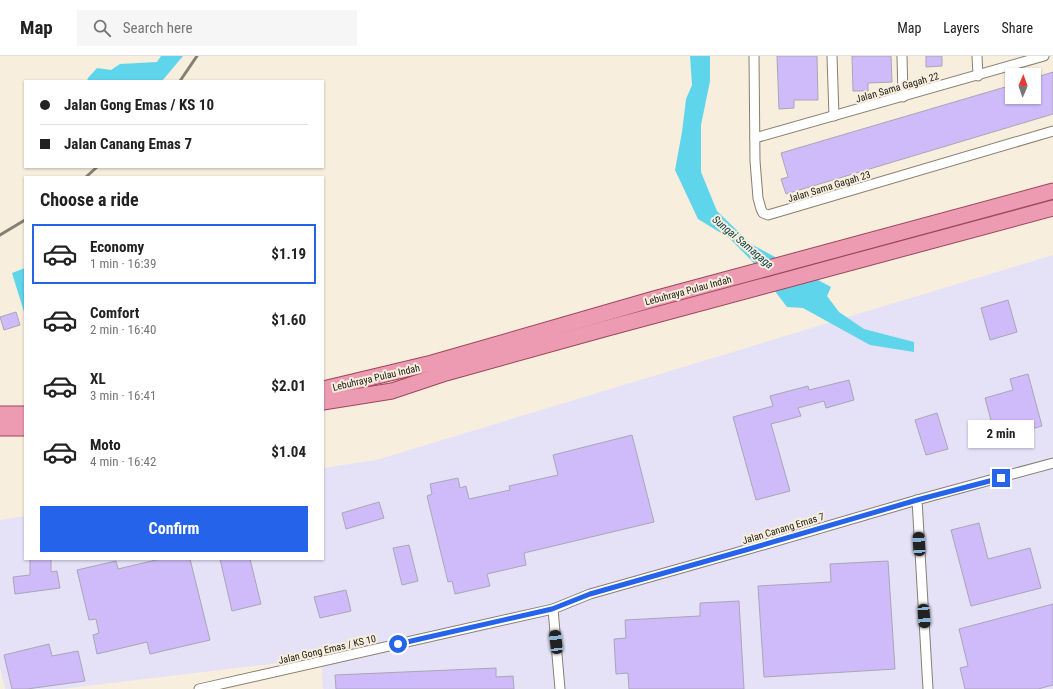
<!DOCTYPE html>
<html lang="en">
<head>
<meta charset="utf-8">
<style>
  :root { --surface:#fff; --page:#f6f6f6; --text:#222; --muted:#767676; --line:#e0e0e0; --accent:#2563eb }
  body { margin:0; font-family:"Roboto Condensed",sans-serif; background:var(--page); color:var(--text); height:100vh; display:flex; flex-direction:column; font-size:15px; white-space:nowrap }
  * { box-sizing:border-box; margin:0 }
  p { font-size:13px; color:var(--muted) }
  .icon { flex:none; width:22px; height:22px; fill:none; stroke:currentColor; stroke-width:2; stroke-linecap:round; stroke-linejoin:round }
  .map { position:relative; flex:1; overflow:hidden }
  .panel { position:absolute; left:24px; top:120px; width:300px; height:384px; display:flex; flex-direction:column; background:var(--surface); border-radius:0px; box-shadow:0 1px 3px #0004 }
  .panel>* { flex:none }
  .top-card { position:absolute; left:24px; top:24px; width:300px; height:88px; border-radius:0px; box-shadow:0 1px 3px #0004; display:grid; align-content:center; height:88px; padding:0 16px; background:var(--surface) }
  .needle { width:26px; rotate:2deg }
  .tools { position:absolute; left:1005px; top:12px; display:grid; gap:8px }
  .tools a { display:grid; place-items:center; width:36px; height:36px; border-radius:0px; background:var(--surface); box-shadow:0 1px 3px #0004; font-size:20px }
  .end { position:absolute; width:18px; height:18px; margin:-9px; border:5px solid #2563eb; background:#fff; box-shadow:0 0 0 2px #fff }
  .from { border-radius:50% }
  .bubble { position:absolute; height:28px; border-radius:0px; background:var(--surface); box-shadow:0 1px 3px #0004; font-size:13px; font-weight:700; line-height:28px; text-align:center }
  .car { position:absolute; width:12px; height:24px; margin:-12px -6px; border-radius:5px; box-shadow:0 0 3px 1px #0007; background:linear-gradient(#222 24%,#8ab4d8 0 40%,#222 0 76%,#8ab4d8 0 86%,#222 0) }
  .top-card b { display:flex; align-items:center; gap:14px; height:38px; font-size:15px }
  .top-card b+b { border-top:1px solid var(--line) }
  .top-card i { width:10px; height:10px; background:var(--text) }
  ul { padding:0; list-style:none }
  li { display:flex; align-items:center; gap:12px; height:60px; margin:0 8px 6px; padding:0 8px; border:2px solid transparent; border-radius:0px }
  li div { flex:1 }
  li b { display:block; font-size:15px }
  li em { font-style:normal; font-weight:700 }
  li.on { border-color:var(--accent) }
  li>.icon { width:36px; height:36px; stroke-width:1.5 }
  h2 { padding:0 16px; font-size:18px; line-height:48px }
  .action { display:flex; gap:8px; margin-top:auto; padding:8px 16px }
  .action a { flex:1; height:46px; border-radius:0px; background:var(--accent); color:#fff; font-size:16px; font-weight:700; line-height:46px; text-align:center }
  header { display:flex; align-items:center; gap:24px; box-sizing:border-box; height:56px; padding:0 20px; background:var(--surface); border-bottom:1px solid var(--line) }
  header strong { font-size:19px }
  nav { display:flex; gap:22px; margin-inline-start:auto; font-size:14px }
  .search { width:280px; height:36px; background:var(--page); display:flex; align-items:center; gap:10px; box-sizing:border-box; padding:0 14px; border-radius:0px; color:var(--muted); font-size:15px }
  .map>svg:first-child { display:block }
</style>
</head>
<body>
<header>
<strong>Map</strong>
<div class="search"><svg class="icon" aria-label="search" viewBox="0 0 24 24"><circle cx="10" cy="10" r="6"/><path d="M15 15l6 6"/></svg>Search here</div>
<nav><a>Map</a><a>Layers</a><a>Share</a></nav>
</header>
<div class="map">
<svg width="1053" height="633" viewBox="0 0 1053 633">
  <rect width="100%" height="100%" fill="#f7eedd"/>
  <polygon fill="#e5e2f8" points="1053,199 1053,633 323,633 321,602 61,633 5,633 0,611 0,464 25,460 25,503 323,503 323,412 376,404"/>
  <g fill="#5fd5ec">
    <polygon points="161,0 183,0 162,25 87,25 88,22 97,12 111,14 120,8 157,6"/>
    <polygon points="690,0 710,0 710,25 701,69 701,116 717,155 751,188 831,231 827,240 839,256 864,273 914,286 914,296 870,289 803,252 787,251 752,205 729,182 698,163 675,114 682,76 686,43 692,29"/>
    <polygon points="25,212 25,259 12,217"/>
  </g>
  <g fill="#cfbbf9" stroke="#aaa5b6">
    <polygon points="777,0 817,0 818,44 794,44 794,52 779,53"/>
    <polygon points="852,0 891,0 892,26 868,27 868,35 853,35"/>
    <polygon points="926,0 942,0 942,10 926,11"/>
    <polygon points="1053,16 1053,58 786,138 781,123 788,121 781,97 1012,29 1012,41 1034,41 1034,22"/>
    <polygon points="1008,244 1017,276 990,284 981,252"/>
    <polygon points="16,256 20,269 4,274 0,261"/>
    <polygon points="1028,318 1042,370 996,383 985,342 1013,334 1010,323"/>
    <polygon points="849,324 854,344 826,352 824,345 798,352 801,360 771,368 790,435 756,444 733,361 773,350 770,340 808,330 809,334"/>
    <polygon points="937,357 948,393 926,399 915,364"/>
    <polygon points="632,379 654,466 524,497 526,509 487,518 490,530 455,538 452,525 448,526 427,440 432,438 430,428 458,422 460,432 466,430 469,443 510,434 509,430 558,419 553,399"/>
    <polygon points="379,446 384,462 346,473 342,457"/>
    <polygon points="979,467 988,503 1030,492 1041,532 971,550 951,474"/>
    <polygon points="409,489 418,525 402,529 393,492"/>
    <polygon points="30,503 51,503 51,516 57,515 60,532 15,538 13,521 30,519"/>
    <polygon points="160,503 190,503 210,584 150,598 147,586 97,598 93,579 99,577 96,563 89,564 77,514 116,505 118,513"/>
    <polygon points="220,503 250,503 261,548 232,555"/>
    <polygon points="888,505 895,613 764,621 758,530 831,526 830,508"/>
    <polygon points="346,534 351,555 320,562 314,541"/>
    <polygon points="739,545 744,633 629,633 628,617 616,618 614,583 626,582 625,564 700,560 700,547"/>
    <polygon points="1053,548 1053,629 1038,633 965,633 960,612 968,610 959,573"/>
    <polygon points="49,588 52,600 78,595 85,625 27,633 12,633 4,599"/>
    <polygon points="496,612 496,621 513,620 514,633 336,633 335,619"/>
  </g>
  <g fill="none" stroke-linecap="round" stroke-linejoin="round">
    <defs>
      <g id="minor">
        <polyline points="754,0 755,105 758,142 761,153 763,157 768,159 1053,75"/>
        <polyline points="832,0 834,60"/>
        <polyline points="902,0 903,41"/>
        <polyline points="977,0 978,20"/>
        <polyline points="755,82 1044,0"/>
        <polyline points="917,444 928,633"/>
        <polyline points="199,633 553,553"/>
        <polyline points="560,633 553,553 590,538 749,493 917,444 1053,407"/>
      </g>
      <g id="primary">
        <polyline points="323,333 432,307 654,243 1053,135"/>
        <polyline points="323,346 392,335 446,317 604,273 1053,152"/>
        <polyline points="0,358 25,358"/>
        <polyline points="0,372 25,372"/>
      </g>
    </defs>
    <use href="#minor" stroke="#887f70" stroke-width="11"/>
    <use href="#primary" stroke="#9e455b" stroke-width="17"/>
    <use href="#minor" stroke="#fff" stroke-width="9"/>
    <use href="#primary" stroke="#ec9bb2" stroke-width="15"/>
    <g stroke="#857f74" stroke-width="3">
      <polyline points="180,25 197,0"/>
      <polyline points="86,121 97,111"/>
      <polyline points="0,179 25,164"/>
    </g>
  </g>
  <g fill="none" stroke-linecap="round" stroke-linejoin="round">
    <polyline stroke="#2563eb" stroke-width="5" points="398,588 552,553 590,538 749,493 917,444 1001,422"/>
  </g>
  <g text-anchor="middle" stroke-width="4" stroke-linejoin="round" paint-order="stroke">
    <g font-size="10" fill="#23201a" stroke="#f7eedd">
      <text transform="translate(897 31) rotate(-16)" y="4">Jalan Sama Gagah 22</text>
      <text transform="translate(829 130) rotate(-17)" y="4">Jalan Sama Gagah 23</text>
      <text transform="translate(688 234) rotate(-15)" y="4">Lebuhraya Pulau Indah</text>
      <text transform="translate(376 321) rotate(-13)" y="4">Lebuhraya Pulau Indah</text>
      <text transform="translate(783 472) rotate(-17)" y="4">Jalan Canang Emas 7</text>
      <text transform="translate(327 593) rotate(-13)" y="4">Jalan Gong Emas / KS 10</text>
    </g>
    <g font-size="11" font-style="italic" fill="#0d434d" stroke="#f7eedd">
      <text transform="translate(743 186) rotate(40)" y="4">Sungai Samagaga</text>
    </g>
  </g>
</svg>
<div class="tools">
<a><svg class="needle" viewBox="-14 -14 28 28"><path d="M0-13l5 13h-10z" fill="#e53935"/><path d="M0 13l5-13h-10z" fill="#767676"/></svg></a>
</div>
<i class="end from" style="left:398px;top:588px"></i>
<i class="end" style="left:1001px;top:422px"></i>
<div class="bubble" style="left:968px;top:364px;width:66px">2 min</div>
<i class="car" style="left:919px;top:488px;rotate:357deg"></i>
<i class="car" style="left:924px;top:560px;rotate:176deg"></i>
<i class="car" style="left:556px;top:586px;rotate:353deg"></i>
<div class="top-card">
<b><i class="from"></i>Jalan Gong Emas / KS 10</b>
<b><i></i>Jalan Canang Emas 7</b>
</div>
<section class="panel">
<h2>Choose a ride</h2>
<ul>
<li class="on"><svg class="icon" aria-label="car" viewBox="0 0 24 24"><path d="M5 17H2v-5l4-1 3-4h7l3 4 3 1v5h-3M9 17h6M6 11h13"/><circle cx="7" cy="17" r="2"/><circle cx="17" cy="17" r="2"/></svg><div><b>Economy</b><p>1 min · 16:39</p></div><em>$1.19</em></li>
<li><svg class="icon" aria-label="car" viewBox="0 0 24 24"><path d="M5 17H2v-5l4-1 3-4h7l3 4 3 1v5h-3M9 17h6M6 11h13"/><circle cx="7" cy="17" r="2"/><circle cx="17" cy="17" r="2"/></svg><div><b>Comfort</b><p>2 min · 16:40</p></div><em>$1.60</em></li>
<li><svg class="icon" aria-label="car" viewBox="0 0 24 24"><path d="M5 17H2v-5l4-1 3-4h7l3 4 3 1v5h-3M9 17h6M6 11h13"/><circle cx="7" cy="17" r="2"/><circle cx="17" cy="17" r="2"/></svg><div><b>XL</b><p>3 min · 16:41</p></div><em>$2.01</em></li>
<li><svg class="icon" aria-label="car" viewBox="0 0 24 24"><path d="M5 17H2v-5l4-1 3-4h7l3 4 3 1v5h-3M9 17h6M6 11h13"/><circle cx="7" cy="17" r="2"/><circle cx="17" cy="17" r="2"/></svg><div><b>Moto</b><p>4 min · 16:42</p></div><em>$1.04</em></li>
</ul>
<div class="action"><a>Confirm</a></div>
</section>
</div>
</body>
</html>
